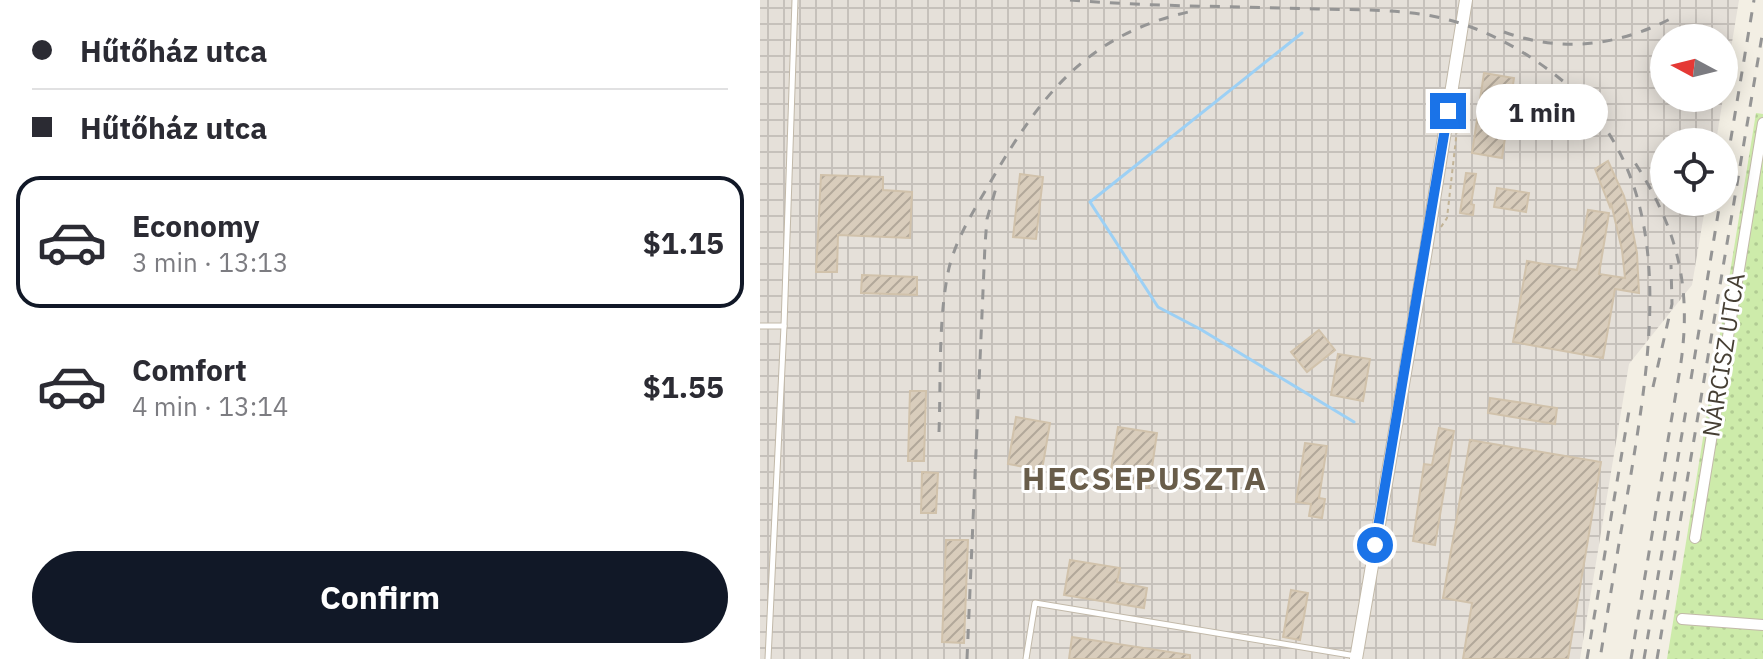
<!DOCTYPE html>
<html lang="en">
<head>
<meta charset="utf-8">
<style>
  :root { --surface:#fff; --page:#f7f7f7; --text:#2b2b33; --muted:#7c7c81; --line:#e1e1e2; --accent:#111827 }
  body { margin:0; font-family:"IBM Plex Sans",sans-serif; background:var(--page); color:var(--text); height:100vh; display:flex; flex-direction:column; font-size:30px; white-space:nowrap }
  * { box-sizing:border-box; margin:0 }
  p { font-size:26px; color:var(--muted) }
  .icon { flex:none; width:44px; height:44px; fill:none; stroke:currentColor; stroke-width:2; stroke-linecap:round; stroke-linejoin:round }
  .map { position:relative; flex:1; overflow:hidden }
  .panel { display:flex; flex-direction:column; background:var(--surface); width:760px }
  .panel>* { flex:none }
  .top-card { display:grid; align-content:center; height:176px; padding:0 32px; background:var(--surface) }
  .needle { width:52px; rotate:277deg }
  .buttons { position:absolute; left:890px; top:24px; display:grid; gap:16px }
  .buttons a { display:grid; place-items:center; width:88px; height:88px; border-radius:50%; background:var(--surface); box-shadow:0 4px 20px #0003; font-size:40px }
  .end { position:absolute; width:36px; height:36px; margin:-18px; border:10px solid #1a73e8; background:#fff; box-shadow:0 0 0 4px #fff }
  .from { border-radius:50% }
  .bubble { position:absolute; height:56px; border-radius:28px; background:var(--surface); box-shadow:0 4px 20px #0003; font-size:26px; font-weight:700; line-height:56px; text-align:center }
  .top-card b { display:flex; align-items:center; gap:28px; height:76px; font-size:30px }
  .top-card b+b { border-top:2px solid var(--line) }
  .top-card i { width:20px; height:20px; background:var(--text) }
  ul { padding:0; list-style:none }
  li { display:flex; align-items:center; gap:24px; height:132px; margin:0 16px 12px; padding:0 16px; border:4px solid transparent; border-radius:24px }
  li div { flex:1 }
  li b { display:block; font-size:30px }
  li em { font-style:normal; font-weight:700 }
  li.active { border-color:var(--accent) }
  li>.icon { width:72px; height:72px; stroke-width:1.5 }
  .button { display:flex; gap:16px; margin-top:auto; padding:16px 32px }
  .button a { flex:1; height:92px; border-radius:48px; background:var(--accent); color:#fff; font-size:32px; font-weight:700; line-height:92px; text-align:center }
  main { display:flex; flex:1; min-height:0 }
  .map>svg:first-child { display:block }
</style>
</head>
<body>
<main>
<section class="panel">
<div class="top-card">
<b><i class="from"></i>Hűtőház utca</b>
<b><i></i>Hűtőház utca</b>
</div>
<ul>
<li class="active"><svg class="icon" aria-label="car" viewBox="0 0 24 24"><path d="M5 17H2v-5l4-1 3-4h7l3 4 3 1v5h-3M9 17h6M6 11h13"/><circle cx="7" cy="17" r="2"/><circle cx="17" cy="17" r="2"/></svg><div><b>Economy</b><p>3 min · 13:13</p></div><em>$1.15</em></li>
<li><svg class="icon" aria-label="car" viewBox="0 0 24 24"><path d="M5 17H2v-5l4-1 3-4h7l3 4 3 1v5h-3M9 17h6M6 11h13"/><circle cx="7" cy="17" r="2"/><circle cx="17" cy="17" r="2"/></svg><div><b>Comfort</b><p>4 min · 13:14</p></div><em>$1.55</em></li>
</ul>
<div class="button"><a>Confirm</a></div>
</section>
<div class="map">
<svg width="1003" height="659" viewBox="0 0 1003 659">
  <defs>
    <pattern id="industrial-grid" width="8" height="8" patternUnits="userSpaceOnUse" patternTransform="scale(2)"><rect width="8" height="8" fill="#e5e0d9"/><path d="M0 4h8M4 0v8" fill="none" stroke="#c6c1bb"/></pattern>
    <pattern id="green-dots" width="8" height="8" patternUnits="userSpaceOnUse" patternTransform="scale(2)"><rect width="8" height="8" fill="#cdebaa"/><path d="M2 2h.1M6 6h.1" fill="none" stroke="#b1cb93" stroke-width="1.8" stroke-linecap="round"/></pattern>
    <pattern id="building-hatch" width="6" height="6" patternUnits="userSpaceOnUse" patternTransform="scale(2)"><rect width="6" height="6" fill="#d9cdbc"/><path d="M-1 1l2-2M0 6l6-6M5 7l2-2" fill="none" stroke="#b2a89a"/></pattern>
  </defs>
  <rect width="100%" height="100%" fill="#f3efe4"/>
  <polygon fill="url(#industrial-grid)" points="0,0 979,0 964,91 964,38 904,38 904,98 963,98 956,142 904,142 904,202 946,202 932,285 869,364 820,659 0,659"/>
  <polygon fill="url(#green-dots)" points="996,113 1003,114 1003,659 907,659"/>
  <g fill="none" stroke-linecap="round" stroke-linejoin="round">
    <polyline stroke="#9cd0f5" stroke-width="3" points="542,33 330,202 398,307 440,329 594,422"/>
  </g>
  <g fill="url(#building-hatch)" stroke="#d1c2ab" stroke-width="2">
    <polygon points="724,73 754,78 742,158 712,153"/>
    <polygon points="848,161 864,196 872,227 877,253 879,293 855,289 843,358 753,342 767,261 817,270 828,210 849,213 839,274 865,278 862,250 851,203 850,207 835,169"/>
    <polygon points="706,173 716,174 711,204 714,205 713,215 700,213"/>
    <polygon points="260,174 283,177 276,239 253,237"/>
    <polygon points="61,175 123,177 123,190 152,192 150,238 78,235 77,272 56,272"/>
    <polygon points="737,188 769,193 766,212 734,207"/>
    <polygon points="102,275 157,277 157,295 101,293"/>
    <polygon points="559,330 575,350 547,372 531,352"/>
    <polygon points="578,354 610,359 603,401 571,395"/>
    <polygon points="150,391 166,391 164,461 148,461"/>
    <polygon points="730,398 797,408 795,424 728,413"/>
    <polygon points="256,417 290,423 282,470 248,464"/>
    <polygon points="358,427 397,433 389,488 349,482"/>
    <polygon points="679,428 694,431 675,545 653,541 664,464 672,465"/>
    <polygon points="710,440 841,462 808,659 703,659 712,603 683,598"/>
    <polygon points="545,443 567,446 559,498 565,499 562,518 549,516 551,504 536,502"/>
    <polygon points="162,472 178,473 176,513 161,513"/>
    <polygon points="186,540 208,540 204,643 182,642"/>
    <polygon points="310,560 360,568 357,582 387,588 384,608 304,595"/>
    <polygon points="531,590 548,593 540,640 523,637"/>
    <polygon points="312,637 430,655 430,659 309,659"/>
  </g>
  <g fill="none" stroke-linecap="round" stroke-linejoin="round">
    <defs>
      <g id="service">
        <polyline points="0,326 24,326"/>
        <polyline points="8,659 24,326 35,0"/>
        <polyline points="266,659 275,603 596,656"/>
      </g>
      <g id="minor">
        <polyline points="935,538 1003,123"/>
        <polyline points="922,619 1003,625"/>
      </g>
      <polyline id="tertiary" points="596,659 665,256 706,0"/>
    </defs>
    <use href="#service" stroke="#c2b9a9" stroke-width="7"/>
    <use href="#minor" stroke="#c2b9a9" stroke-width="12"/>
    <use href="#tertiary" stroke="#c2b9a9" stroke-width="14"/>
    <polyline stroke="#c2b396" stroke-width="2" stroke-dasharray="4 4" stroke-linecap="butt" points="681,227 687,218 699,112"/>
    <use href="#service" stroke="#fff" stroke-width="5"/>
    <use href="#minor" stroke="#fff" stroke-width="10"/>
    <use href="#tertiary" stroke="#fff" stroke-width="12"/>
    <g stroke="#959595" stroke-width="3" stroke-dasharray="10 10" stroke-linecap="butt">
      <path d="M 310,0 C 392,7 475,6 557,9 C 595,10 634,9 672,16 C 713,24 752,43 786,68 C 921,164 894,333 871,474 C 860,536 850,597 840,659"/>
      <path d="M 744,32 C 802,53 858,46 912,18"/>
      <polyline points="964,180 994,0"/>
      <polyline points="931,379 960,202"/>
      <polyline points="893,387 912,304 911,265"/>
      <path d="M 179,432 C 181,381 178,317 189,268 C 197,236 215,209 231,181 C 282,93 329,33 433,11"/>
      <polyline points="207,659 225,245 227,219 236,188"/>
      <polyline points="827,659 869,411"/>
      <path d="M 871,659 L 920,369 C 933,286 917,227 872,158"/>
      <polyline points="884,659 926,410"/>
      <polyline points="897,659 1003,30"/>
    </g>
  </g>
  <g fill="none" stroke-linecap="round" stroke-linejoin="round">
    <polyline stroke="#1a73e8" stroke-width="10" points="615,545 688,111"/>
  </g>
  <g text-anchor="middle" stroke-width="6" stroke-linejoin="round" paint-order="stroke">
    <g font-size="24" fill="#463f34" stroke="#fff">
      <text transform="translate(964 355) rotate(-81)" y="8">NÁRCISZ UTCA</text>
    </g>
    <g font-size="32" font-weight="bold" letter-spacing="2" fill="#695d4a" stroke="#fff">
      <text x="385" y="490">HECSEPUSZTA</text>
    </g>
  </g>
</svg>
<div class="buttons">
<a><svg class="needle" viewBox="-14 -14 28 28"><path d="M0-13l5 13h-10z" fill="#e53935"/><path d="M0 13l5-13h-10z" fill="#7c7c81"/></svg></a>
<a><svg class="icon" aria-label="locate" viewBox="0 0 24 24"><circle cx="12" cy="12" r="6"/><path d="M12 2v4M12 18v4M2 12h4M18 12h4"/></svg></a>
</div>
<i class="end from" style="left:615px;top:545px"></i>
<i class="end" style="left:688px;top:111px"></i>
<div class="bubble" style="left:716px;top:84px;width:132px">1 min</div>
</div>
</main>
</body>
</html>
